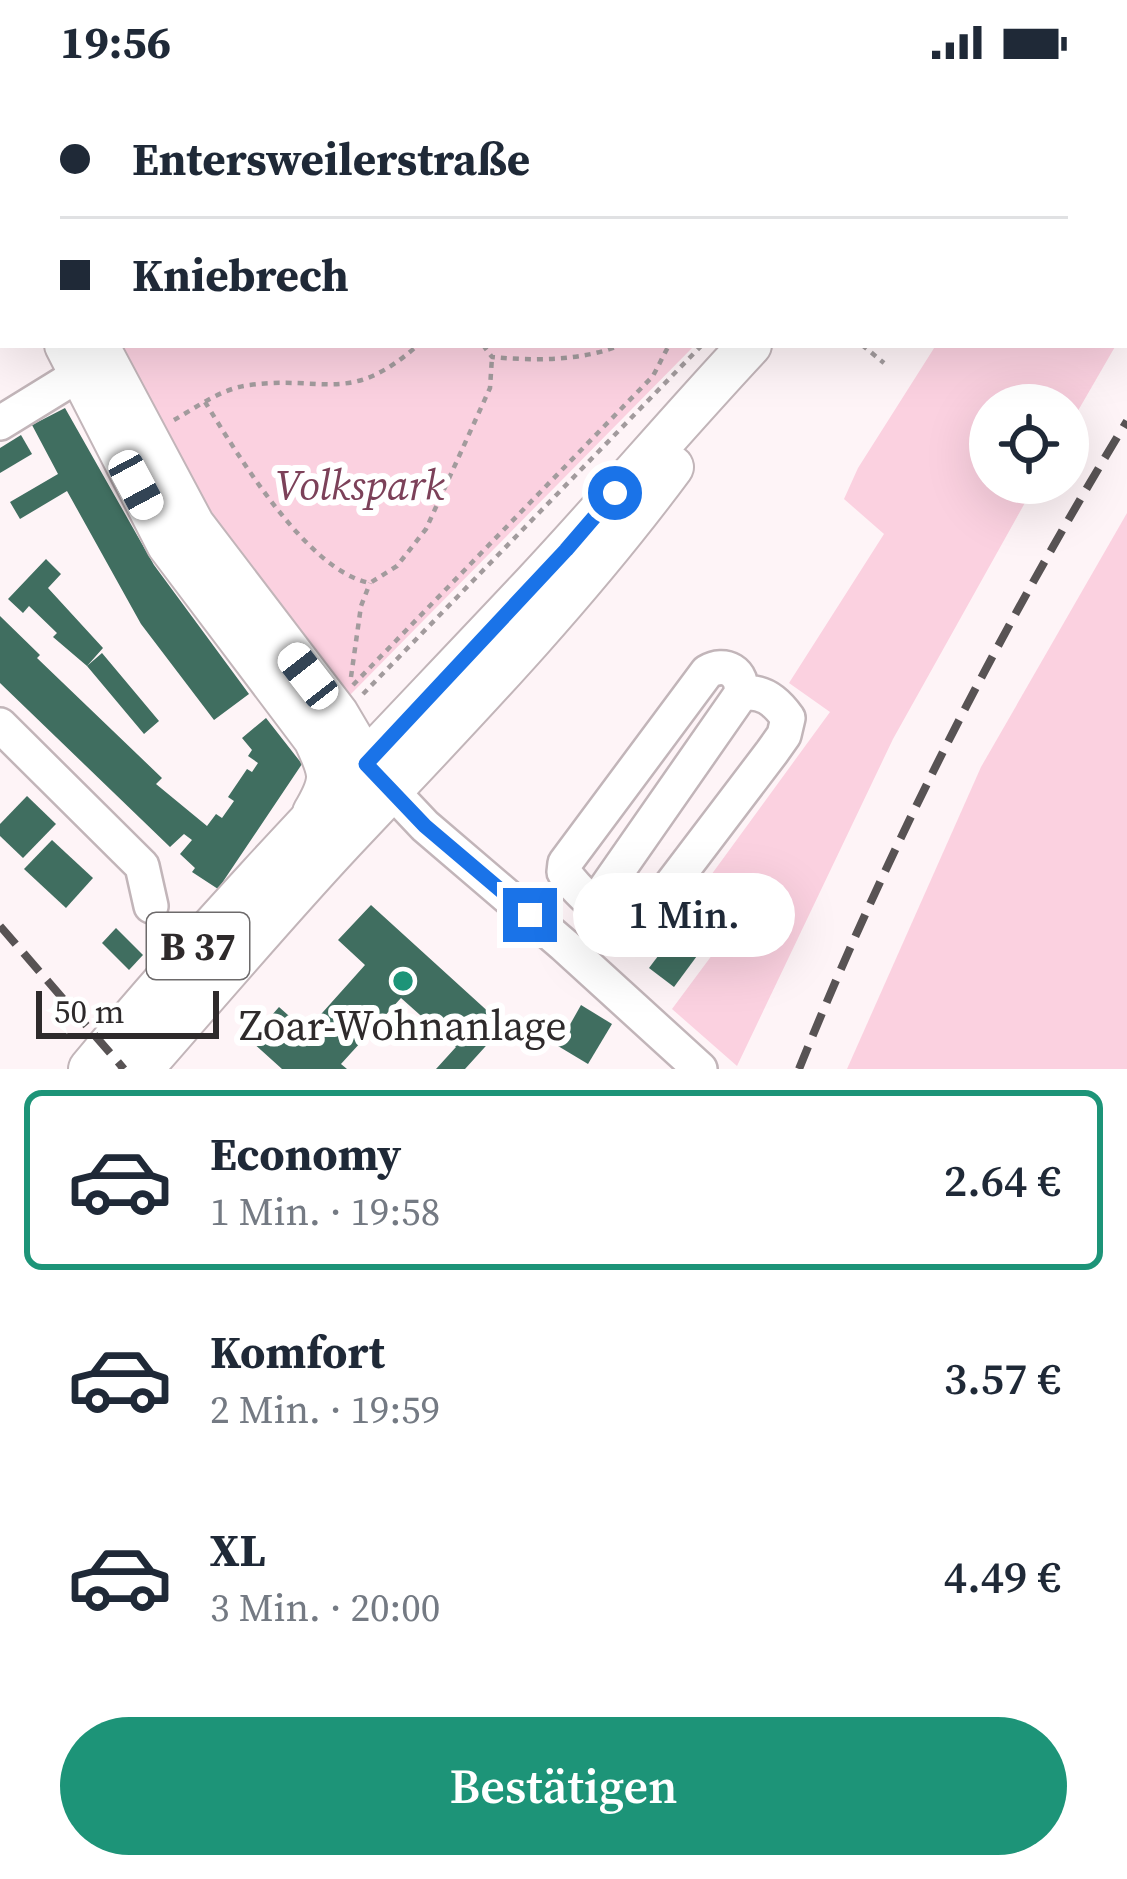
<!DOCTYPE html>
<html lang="de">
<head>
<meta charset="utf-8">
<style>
  :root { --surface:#fff; --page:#f2f2f3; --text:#1f2937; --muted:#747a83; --line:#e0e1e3; --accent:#1d9478 }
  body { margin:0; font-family:"Source Serif 4",serif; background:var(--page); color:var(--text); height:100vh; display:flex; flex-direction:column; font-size:45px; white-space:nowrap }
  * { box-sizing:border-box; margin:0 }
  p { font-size:39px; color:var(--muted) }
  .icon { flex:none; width:66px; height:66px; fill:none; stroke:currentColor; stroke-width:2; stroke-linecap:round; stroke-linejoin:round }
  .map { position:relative; height:985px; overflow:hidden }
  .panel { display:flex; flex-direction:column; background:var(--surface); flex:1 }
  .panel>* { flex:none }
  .top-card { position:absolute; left:0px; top:0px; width:1128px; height:264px; box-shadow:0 12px 48px #0002; display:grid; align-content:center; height:264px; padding:0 60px; background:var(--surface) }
  .fabs { position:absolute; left:969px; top:300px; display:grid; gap:24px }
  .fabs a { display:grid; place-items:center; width:120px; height:120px; border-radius:50%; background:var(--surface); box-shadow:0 12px 48px #0002; font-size:60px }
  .scale { position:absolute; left:36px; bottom:30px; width:183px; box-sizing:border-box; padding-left:12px; border:6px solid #2e2a2b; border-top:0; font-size:33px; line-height:42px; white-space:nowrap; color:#2e2a2b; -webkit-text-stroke:9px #fff; paint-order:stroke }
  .end { position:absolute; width:54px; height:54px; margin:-27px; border:15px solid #1a73e8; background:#fff; box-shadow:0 0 0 6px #fff }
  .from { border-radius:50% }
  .bubble { position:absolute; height:84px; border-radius:42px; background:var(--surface); box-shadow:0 12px 48px #0002; font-size:39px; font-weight:600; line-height:84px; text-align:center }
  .car { position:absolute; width:36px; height:72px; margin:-36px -18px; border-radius:15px; box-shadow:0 0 9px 3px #0007; background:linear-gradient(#fff 24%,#345 0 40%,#fff 0 76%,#345 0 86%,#fff 0) }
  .top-card b { display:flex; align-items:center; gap:42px; height:114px; font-size:45px }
  .top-card b+b { border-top:3px solid var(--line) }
  .top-card i { width:30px; height:30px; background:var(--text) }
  ul { padding:21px 0 0; list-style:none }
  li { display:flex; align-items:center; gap:36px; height:180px; margin:0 24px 18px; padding:0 36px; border:6px solid transparent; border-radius:18px }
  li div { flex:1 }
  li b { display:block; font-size:45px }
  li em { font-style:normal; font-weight:600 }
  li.on { border-color:var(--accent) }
  li>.icon { width:108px; height:108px; stroke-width:1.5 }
  .primary-button { display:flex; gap:24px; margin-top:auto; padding:24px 60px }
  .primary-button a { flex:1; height:138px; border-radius:72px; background:var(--accent); color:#fff; font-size:48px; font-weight:600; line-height:138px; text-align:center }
  .status { display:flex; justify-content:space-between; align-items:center; height:84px; padding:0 60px; background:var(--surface); direction:ltr }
  .status svg { height:33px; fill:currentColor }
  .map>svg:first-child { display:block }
</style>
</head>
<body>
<div class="status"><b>19:56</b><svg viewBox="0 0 49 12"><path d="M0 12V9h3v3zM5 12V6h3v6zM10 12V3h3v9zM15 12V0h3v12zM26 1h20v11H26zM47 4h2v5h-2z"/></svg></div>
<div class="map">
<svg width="1127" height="985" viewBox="0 0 1127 985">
  <rect width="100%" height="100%" fill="#fef4f7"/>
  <g fill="#fbd1e0">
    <polygon points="32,0 934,0 932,3"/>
    <polygon points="113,261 695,261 349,612 212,442"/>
    <polygon points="936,261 1116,261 1068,344 1068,321 990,321 990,399 1036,399 893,655 737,982 672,925 744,828 706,798 830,628 789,599 884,450 844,415 858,384"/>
    <polygon points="1127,429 1127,985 847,985 981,683"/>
  </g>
  <g fill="#406e60">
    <polygon points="65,324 154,481 249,610 214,636 141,540 67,407 20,435 10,418 58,390 32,341"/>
    <polygon points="21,351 32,370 0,389 0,364"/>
    <polygon points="46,475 61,490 48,504 103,564 87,582 102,569 159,637 144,650 87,582 53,553 57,549 29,522 23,529 8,515"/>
    <polygon points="0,532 40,571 37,574 162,694 156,700 207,742 216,730 222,734 234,717 228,713 247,685 252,688 258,679 248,672 252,666 242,654 266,634 302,680 218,805 192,788 195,784 180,770 192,756 184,750 170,763 0,599"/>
    <polygon points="27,712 56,740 23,774 0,752 0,740"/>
    <polygon points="52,756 93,794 66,824 24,785"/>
    <polygon points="704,811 728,830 674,903 649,884"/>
    <polygon points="371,821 504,942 465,985 436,985 456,963 401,914 341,980 347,985 282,985 250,956 279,923 306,947 365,881 338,856"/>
    <polygon points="116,844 143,871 129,886 102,859"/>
    <polygon points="581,921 612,940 588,980 558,962"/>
  </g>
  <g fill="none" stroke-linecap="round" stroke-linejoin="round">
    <defs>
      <g id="minor">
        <polyline points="0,339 78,291"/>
        <polyline points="0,641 142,782 151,822"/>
        <polyline points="391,706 425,742 564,861 700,985"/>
        <path d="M 596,818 L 741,610 C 744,588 725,577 707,588 L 565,779 L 564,788 C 578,809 620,850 646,834 L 772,668 L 784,651 L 788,634 C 776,617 762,605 741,610"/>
      </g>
      <g id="major">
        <polyline points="18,0 18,3"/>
        <polyline points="971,3 974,0"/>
        <polyline points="0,47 3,57"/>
        <path d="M 66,261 L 168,460 L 315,655 C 331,689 334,695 314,729"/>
        <polyline points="97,261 193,441 337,630 366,679 365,707"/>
        <path d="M 90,985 C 230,816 385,659 535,499 C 608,421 677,339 750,261"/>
        <path d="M 141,985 C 207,910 272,833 341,759 C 456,637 572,518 672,383"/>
      </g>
    </defs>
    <use href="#minor" stroke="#c2b5b9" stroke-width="38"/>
    <use href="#major" stroke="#c2b5b9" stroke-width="46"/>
    <g stroke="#a29b9d" stroke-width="4.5" stroke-dasharray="6 6" stroke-linecap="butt">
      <polyline points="543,0 547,3"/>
      <polyline points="88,3 95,0"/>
      <polyline points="823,3 827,0"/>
      <polyline points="891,3 905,0"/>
      <polyline points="0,198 3,195"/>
      <path d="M 483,261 L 492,273 C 534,277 582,277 621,261"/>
      <polyline points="862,261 884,279"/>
      <path d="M 205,318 C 238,371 307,487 370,499 L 397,482 L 426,445 L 490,304 L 492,273"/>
      <path d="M 174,336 C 197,323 222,304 250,301 C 326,291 349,322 418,261"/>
      <polyline points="351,593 361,522 370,499"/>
      <polyline points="353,601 653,292 669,261"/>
      <polyline points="363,610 702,261"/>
    </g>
    <use href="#minor" stroke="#fff" stroke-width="33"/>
    <use href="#major" stroke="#fff" stroke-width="42"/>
    <g stroke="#585354" stroke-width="8" stroke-dasharray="24 12" stroke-linecap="butt">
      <polyline points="0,842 124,985"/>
      <path d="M 799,985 C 890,760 1001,544 1127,337"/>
    </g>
  </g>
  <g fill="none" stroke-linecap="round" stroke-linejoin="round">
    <polyline stroke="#1a73e8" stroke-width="15" points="530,831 425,742 366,680 566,466 615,409"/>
  </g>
  <circle fill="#1d9478" stroke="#fff" stroke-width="4.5" cx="403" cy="897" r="12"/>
  <g text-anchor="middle" stroke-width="12" stroke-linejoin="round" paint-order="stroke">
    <rect fill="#fff" stroke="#6d6a6b" stroke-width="3" x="147" y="829" width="102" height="66" rx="9"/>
    <g font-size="39" font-weight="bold" fill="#2e2a2b">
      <text x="198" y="876">B 37</text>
    </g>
    <g font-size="42" font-style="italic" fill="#7c4159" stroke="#fff">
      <text x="360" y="416">Volkspark</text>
    </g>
    <g font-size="42" fill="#2e2a2b" stroke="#fff">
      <text x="403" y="956">Zoar-Wohnanlage</text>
    </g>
  </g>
</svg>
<div class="fabs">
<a><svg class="icon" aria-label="locate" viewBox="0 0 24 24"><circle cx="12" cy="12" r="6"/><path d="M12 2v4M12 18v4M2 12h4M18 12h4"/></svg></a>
</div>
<div class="scale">50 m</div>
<i class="end from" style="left:615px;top:409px"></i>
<i class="end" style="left:530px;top:831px"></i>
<div class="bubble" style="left:573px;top:789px;width:222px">1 Min.</div>
<i class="car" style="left:136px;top:401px;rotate:152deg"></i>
<i class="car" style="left:308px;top:592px;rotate:322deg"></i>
<div class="top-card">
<b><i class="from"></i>Entersweilerstraße</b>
<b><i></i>Kniebrech</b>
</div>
</div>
<section class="panel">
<ul>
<li class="on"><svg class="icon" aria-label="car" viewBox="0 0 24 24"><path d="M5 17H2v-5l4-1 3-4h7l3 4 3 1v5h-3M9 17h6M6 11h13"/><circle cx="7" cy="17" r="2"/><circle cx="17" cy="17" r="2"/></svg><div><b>Economy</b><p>1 Min. · 19:58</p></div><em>2.64 €</em></li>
<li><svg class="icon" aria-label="car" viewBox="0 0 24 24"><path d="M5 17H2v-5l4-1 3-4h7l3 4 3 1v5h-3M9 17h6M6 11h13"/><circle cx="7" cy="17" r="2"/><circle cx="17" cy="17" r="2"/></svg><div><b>Komfort</b><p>2 Min. · 19:59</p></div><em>3.57 €</em></li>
<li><svg class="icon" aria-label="car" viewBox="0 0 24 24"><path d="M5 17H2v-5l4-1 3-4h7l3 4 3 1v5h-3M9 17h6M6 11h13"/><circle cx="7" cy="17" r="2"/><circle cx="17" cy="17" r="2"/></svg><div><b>XL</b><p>3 Min. · 20:00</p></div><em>4.49 €</em></li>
</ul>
<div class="primary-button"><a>Bestätigen</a></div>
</section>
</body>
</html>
